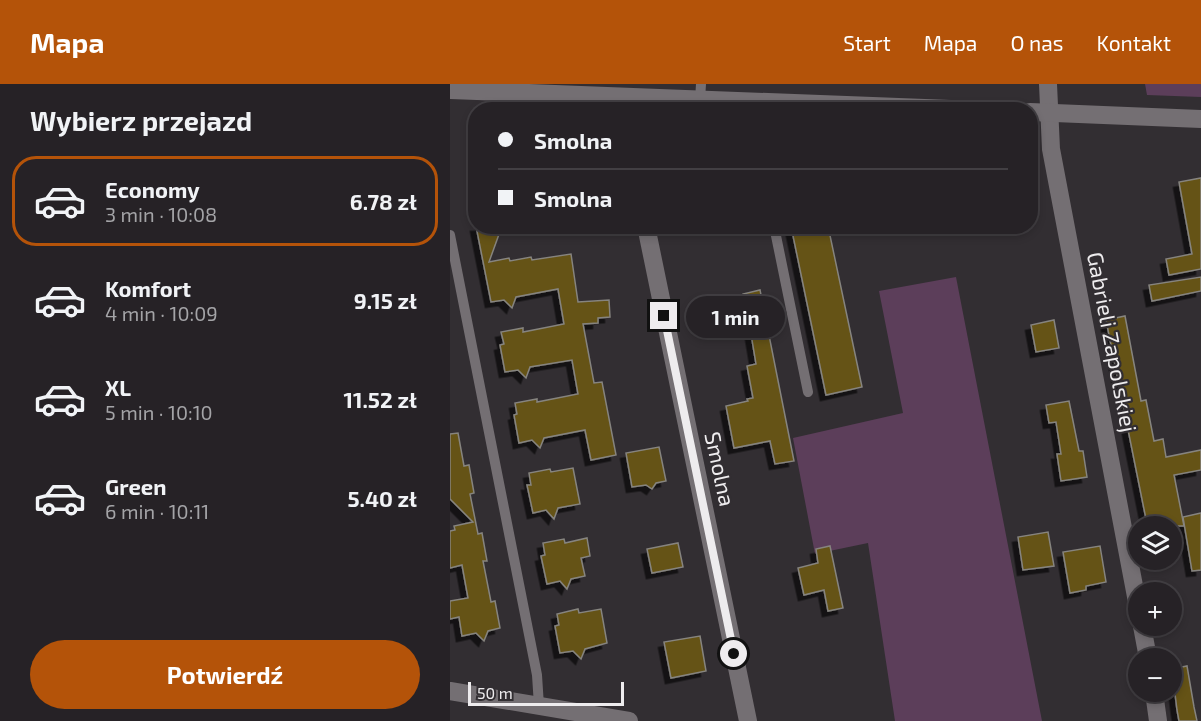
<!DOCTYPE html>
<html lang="pl">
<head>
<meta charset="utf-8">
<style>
  :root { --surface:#262226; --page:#322f32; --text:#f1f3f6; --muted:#a4a4a7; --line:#423f43; --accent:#b45309 }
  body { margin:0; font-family:"Exo 2",sans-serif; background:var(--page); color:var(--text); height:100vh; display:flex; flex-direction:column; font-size:22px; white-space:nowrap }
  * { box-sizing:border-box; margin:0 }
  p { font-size:20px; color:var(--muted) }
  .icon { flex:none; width:33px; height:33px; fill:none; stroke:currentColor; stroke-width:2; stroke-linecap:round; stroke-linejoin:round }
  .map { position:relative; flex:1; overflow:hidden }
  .sheet { display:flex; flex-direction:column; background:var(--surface); width:450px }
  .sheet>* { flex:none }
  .top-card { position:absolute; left:18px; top:18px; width:570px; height:132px; border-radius:24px; box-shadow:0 3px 9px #0003,0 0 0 2px var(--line); display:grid; align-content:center; height:132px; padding:0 30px; background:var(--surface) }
  .fabs { position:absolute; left:678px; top:432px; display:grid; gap:12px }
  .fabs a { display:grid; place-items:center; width:54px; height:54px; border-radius:50%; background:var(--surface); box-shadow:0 3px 9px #0003,0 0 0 2px var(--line); font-size:30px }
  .scale { position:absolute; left:18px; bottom:15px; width:156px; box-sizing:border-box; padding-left:6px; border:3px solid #eeecee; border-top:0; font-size:16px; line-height:21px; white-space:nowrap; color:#eeecee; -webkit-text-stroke:4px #322e32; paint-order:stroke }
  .end { position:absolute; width:27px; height:27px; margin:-14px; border:8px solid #eeecee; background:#111; box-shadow:0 0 0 3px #111 }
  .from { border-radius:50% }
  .bubble { position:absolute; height:42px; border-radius:21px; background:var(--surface); box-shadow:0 3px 9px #0003,0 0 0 2px var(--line); font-size:20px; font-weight:700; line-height:42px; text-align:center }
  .top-card b { display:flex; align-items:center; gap:21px; height:57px; font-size:22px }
  .top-card b+b { border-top:2px solid var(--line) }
  .top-card i { width:15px; height:15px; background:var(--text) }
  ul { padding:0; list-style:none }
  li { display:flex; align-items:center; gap:18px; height:90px; margin:0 12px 9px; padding:0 18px; border:3px solid transparent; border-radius:24px }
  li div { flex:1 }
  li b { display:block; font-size:22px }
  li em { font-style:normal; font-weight:700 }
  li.on { border-color:var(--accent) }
  li>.icon { width:54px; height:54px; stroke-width:1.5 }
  h2 { padding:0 30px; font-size:27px; line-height:72px }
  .button { display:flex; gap:12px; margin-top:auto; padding:12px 30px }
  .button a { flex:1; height:69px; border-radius:36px; background:var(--accent); color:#fff; font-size:24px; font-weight:700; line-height:69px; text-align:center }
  header { display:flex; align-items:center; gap:36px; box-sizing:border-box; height:84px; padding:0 30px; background:var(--accent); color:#fff }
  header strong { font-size:28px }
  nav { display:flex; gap:33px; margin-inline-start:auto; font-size:21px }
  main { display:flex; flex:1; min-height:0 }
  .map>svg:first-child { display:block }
</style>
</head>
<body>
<header>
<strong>Mapa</strong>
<nav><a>Start</a><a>Mapa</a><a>O nas</a><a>Kontakt</a></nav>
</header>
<main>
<section class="sheet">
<h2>Wybierz przejazd</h2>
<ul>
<li class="on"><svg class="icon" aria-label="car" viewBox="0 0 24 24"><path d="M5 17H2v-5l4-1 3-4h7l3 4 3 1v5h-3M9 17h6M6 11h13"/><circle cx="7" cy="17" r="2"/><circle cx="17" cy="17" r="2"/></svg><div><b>Economy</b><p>3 min · 10:08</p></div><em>6.78 zł</em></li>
<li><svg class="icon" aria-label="car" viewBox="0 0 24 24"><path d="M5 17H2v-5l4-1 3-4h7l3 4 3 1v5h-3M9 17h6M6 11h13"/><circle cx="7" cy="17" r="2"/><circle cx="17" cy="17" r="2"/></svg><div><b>Komfort</b><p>4 min · 10:09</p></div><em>9.15 zł</em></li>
<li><svg class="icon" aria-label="car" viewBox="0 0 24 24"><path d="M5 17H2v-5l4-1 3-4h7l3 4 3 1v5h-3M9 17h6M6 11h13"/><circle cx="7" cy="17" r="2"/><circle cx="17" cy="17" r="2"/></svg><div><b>XL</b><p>5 min · 10:10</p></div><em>11.52 zł</em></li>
<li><svg class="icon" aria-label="car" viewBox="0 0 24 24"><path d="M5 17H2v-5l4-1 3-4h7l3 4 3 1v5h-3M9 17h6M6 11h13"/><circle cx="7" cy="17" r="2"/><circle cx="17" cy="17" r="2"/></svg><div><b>Green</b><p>6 min · 10:11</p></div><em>5.40 zł</em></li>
</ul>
<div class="button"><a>Potwierdź</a></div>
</section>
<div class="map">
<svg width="751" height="637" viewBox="0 0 751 637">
  <defs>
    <filter id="shadow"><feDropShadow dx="-5.5" dy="5.5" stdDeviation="0" flood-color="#0009"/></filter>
  </defs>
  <rect width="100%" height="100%" fill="#322e32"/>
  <g fill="#5c3e5a">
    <polygon points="695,0 751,0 751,13 697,11"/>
    <polygon points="506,193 592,637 445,637 418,459 365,470 343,354 453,329 429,207"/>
  </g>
  <g fill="#655214" stroke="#86847f" stroke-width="1.5" filter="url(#shadow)">
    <polygon points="751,94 751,185 719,191 716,175 742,170 729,98"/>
    <polygon points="26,142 52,142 39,178 59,174 60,177 81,173 82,176 121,170 128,218 159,216 160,233 148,234 148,239 133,240 144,299 152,298 166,371 141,376 135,346 94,354 90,364 82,356 69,359 64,331 67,330 65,319 87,315 87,318 128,310 122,276 80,283 76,294 68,286 55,288 50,261 54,260 51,248 73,244 73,248 114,240 108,205 66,213 62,224 54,216 41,218"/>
    <polygon points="341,142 378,142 412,303 376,311"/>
    <polygon points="751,193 751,207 702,217 699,201"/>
    <polygon points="310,206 344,377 325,380 320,357 284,364 276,322 298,317 297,315 303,314 297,282 306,280 299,238 258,246 254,224 294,216 293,210"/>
    <polygon points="675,232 691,317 696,316 704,357 713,355 716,373 751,366 751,386 724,391 734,442 700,442 699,440 697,440 656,236"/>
    <polygon points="604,236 609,264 586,268 581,241"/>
    <polygon points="619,317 629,367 633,367 637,393 611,397 607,370 611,370 606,338 599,339 596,321"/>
    <polygon points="8,349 14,382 19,381 24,409 20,410 28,450 32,449 37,477 33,477 41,518 45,517 50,544 38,547 34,557 26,549 12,552 9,533 0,535 0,517 18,514 12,481 0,484 0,447 5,446 4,442 23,438 0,415 0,350"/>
    <polygon points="209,363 216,397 206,399 202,405 196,401 182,403 176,369"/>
    <polygon points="123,384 130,420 108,424 104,435 96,426 83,429 77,401 81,401 79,389 100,385 101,388"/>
    <polygon points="751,429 751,486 742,487 733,433"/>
    <polygon points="598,448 604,482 573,486 568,453"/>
    <polygon points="137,454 140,472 131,474 135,492 121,495 117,505 110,497 97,500 91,472 95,471 93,459 114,455 115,459"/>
    <polygon points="228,459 233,483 202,489 197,465"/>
    <polygon points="380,462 393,524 378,527 374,506 354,511 348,484 368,479 366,465"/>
    <polygon points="650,462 656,498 636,502 636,506 620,509 613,468"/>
    <polygon points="128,525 129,529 151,525 157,559 135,565 131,575 123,567 110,569 105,542 109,541 107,530"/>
    <polygon points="250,552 256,587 221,594 214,558"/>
    <polygon points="737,582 744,623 747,637 729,637 727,626 722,585"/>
  </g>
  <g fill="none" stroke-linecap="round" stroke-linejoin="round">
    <g stroke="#746f73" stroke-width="10">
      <polyline points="250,16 251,0"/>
      <polyline points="324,142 358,308"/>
      <polyline points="0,151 87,591 89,622"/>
    </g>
    <g stroke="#746f73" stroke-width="18">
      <polyline points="598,0 601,65 688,523"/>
      <polyline points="196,142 298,637"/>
      <polyline points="692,542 698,574"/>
      <polyline points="0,607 179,637"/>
      <polyline points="704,608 708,637"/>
    </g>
    <g stroke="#746f73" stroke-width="18">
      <polyline points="0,6 527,26"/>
      <polyline points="580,28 751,35"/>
    </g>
  </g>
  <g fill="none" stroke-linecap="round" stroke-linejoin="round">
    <polyline stroke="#eeecee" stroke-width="8" points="214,232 284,570"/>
  </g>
  <g text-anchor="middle" stroke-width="4.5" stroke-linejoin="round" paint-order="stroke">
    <g font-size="22" fill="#eeecee" stroke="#322e32">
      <text transform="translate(662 258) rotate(79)" y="8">Gabrieli Zapolskiej</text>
      <text transform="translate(270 385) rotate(78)" y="8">Smolna</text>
    </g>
  </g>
</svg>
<div class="fabs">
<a><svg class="icon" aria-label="layers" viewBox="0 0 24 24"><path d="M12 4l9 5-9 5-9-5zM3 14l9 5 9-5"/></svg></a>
<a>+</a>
<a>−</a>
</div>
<div class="scale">50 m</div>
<i class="end from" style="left:284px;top:570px"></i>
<i class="end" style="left:214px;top:232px"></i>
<div class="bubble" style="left:236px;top:212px;width:99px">1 min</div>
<div class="top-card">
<b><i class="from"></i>Smolna</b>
<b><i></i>Smolna</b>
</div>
</div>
</main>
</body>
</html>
